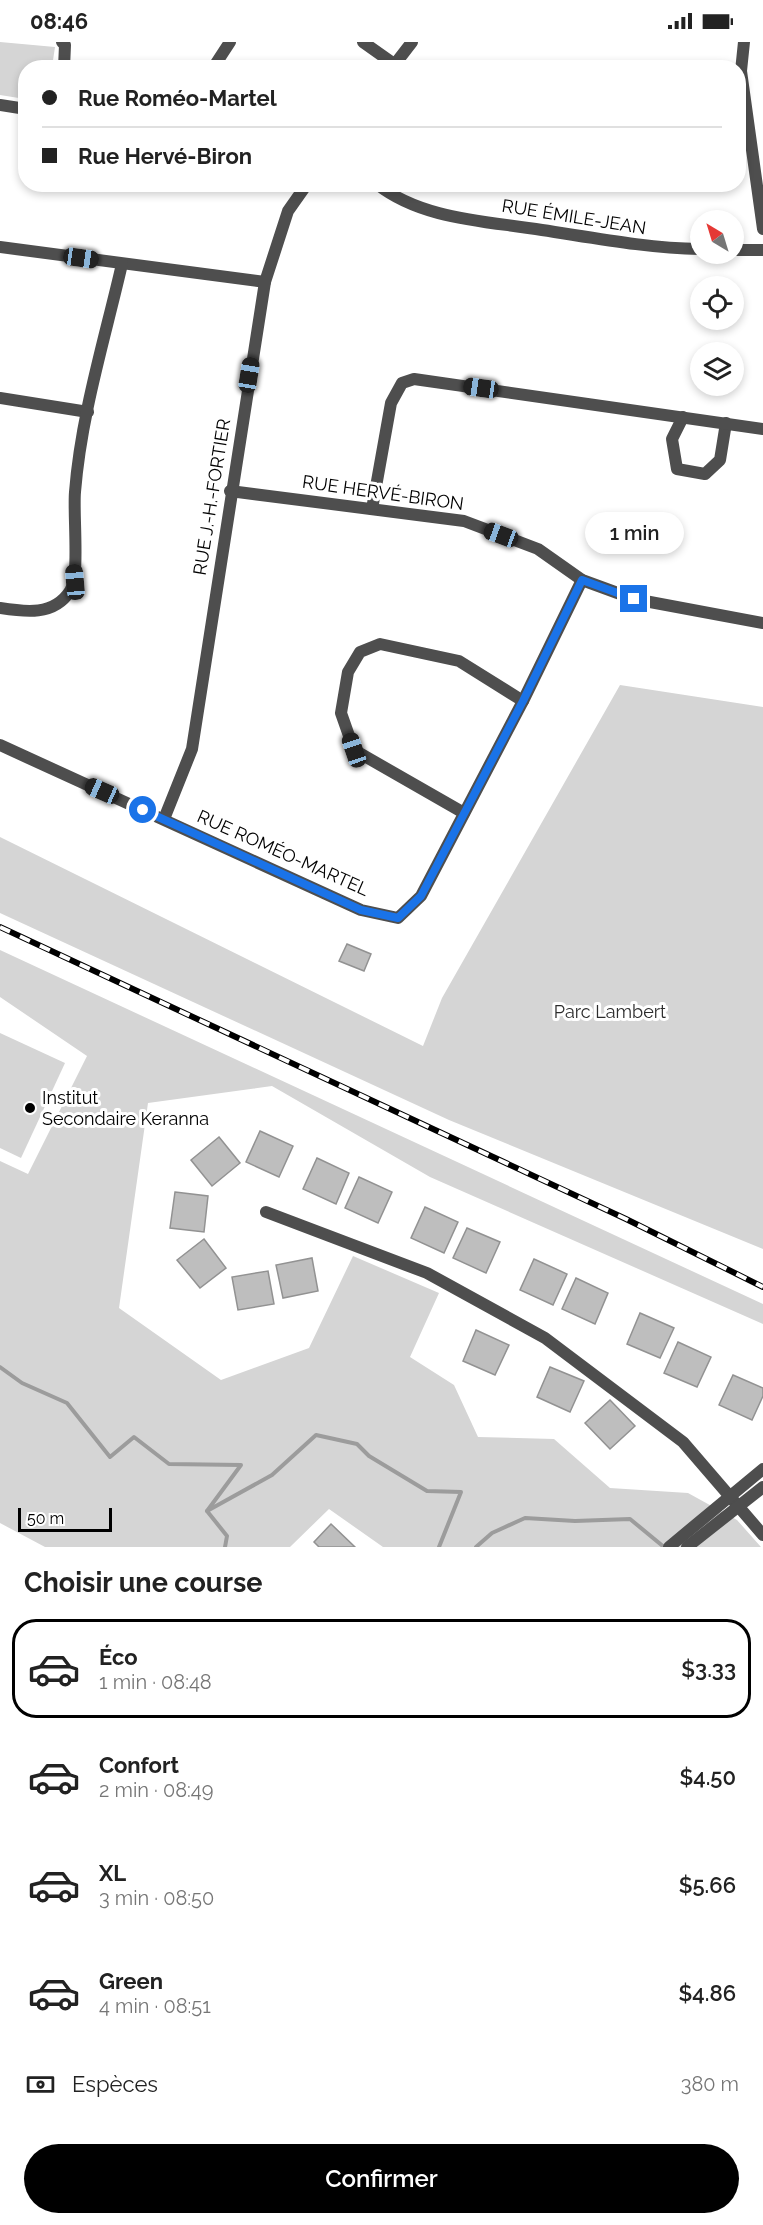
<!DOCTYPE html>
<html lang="fr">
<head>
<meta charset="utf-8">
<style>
  :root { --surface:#fff; --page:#f2f2f2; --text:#222; --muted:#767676; --line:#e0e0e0; --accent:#000 }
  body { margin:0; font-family:Raleway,sans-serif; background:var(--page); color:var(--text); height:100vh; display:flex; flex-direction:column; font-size:22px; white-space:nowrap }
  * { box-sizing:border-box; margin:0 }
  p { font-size:20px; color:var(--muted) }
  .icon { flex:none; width:33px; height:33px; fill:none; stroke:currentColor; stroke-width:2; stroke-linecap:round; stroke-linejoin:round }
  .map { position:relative; height:1505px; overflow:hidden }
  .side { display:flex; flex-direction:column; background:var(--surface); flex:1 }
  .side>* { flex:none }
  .banner { position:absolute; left:18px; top:18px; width:728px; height:132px; border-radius:24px; box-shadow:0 3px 9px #0003; display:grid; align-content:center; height:132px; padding:0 24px; background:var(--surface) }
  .needle { width:39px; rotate:322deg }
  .fabs { position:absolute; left:690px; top:168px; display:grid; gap:12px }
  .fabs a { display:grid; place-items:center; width:54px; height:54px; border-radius:50%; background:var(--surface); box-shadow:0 3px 9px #0003; font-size:30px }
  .scale { position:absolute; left:18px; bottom:15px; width:94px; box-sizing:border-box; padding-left:6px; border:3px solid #000; border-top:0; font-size:16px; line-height:21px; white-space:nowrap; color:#000; -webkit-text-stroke:4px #fff; paint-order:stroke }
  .end { position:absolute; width:27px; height:27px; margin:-14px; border:8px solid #1a73e8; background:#fff; box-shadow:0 0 0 3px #fff }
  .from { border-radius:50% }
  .bubble { position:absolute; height:42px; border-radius:21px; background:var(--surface); box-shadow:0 3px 9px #0003; font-size:20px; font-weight:600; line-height:42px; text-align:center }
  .car { position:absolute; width:18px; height:36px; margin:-18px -9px; border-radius:8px; box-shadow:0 0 4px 2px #0007; background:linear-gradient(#222 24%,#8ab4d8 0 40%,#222 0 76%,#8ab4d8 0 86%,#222 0) }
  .banner b { display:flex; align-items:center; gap:21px; height:57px; font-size:22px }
  .banner b+b { border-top:2px solid var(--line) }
  .banner i { width:15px; height:15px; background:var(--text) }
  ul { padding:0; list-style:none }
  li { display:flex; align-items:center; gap:18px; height:99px; margin:0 12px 9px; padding:0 12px; border:3px solid transparent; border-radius:24px }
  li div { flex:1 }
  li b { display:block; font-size:22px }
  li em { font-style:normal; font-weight:600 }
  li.current { border-color:var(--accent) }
  li>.icon { width:54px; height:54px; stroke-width:1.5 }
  h2 { padding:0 24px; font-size:27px; line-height:72px }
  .pay { display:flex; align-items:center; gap:15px; height:66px; padding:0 24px; font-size:22px }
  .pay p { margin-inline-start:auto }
  .button { display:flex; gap:12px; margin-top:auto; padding:12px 24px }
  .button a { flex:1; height:69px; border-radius:36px; background:var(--accent); color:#fff; font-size:24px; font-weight:600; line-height:69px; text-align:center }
  .status { display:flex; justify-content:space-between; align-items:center; height:42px; padding:0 30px; background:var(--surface); direction:ltr }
  .status svg { height:16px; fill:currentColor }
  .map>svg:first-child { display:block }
</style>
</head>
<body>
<div class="status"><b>08:46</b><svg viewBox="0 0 49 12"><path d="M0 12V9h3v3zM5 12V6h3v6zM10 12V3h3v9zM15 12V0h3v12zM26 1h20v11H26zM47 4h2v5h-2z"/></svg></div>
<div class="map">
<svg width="763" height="1505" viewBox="0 0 763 1505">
  <rect width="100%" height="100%" fill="#fff"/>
  <g fill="#d5d5d5">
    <polygon points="0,0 55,5 52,25 26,26 25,57 0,53"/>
    <polygon points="620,643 763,665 763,1207 449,1078 0,871 0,795 423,1004 442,956"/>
    <polygon points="0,908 763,1262 763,1282 430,1135 272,1044 148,1061 119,1266 221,1338 309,1306 353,1214 439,1251 410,1315 454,1343 478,1395 554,1397 610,1446 688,1451 737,1478 761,1505 383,1505 329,1467 290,1505 45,1505 0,1481 0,1119 28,1132 87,1014 0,955"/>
    <polygon points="0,991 65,1021 21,1116 0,1106"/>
  </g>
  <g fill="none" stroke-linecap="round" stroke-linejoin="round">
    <g stroke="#9c9c9c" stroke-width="4">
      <polyline points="0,1325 22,1341 67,1361 110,1415 134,1395 169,1422 241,1423 207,1469 272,1433 316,1393 357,1402 369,1414 427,1449 461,1450 439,1505"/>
      <polyline points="207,1469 227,1494 225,1505"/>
      <polyline points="476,1505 492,1491 525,1476 575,1479 630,1477 664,1505"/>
    </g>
  </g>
  <g fill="#bebebe" stroke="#929292" stroke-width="1.5">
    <polygon points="347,902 371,912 364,929 339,919"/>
    <polygon points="260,1089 293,1104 279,1135 246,1120"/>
    <polygon points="219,1095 240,1121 212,1144 191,1118"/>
    <polygon points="317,1116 349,1131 336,1162 303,1147"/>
    <polygon points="359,1135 392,1150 378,1181 345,1166"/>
    <polygon points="175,1150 208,1154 204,1190 170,1186"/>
    <polygon points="425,1165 458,1180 444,1211 411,1196"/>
    <polygon points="467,1186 500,1200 486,1231 453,1216"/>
    <polygon points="204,1197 226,1226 200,1246 177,1218"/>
    <polygon points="312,1216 318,1249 283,1256 276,1223"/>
    <polygon points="534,1217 567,1232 553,1263 520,1248"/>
    <polygon points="268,1229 274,1262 238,1268 232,1235"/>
    <polygon points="576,1236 608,1251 595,1282 562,1267"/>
    <polygon points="640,1271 674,1286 660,1316 627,1302"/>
    <polygon points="476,1288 509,1303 495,1333 463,1319"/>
    <polygon points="678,1300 711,1315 697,1345 664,1331"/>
    <polygon points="550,1325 584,1339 570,1370 537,1355"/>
    <polygon points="733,1333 763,1346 763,1354 752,1378 719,1363"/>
    <polygon points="610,1358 635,1384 610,1407 585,1381"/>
    <polygon points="331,1482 355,1505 319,1505 314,1500"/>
  </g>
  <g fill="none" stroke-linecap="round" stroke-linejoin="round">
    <g stroke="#4e4e4e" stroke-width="12">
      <polyline points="62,0 65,3 64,26"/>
      <polyline points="363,0 394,22"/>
      <polyline points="744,0 741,29 763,187"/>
      <polyline points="213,26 230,0"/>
      <polyline points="392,26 412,0"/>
      <polyline points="0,63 26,67"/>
      <path d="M 377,142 C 422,178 488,179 542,188 C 595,196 647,206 700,207"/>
      <polyline points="0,205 265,240"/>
      <polyline points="734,208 763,208"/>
      <polyline points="0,356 88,370"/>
      <polyline points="683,375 672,397 677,427 705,432 720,418 726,381"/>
      <polyline points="230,449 464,479 538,507 582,538 634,557 763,581"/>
      <polyline points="372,467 391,361 402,341 414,337 763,387"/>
      <path d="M 0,566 C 25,570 54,574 70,549 C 80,535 73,472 75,450 C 81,373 105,296 122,222"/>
      <polyline points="0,703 361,868 398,876 421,854 523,659 582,538"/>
      <polyline points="464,771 354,708 341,671 348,630 360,610 380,602 459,619 523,659"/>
      <polyline points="164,777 192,707 265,240 288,169 307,142"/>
      <polyline points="266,1170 427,1231 545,1296 683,1400 763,1493"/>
    </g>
    <g stroke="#4e4e4e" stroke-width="12">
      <polyline points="669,1505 763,1427"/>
      <polyline points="687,1505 763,1445"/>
    </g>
    <defs>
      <polyline id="rail" points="0,885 626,1177 763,1245"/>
    </defs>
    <use href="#rail" stroke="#000" stroke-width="6"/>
    <use href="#rail" stroke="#fff" stroke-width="4" stroke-dasharray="11" stroke-linecap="butt"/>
  </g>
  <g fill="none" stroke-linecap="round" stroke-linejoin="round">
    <polyline stroke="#1a73e8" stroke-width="8" points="143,768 361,868 398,876 421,854 523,659 582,538 634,557"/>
  </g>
  <circle fill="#000" stroke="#fff" stroke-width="2" cx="30" cy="1066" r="6"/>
  <g text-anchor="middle" stroke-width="6" stroke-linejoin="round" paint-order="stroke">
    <g font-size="18" fill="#000" stroke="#fff">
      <text transform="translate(574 175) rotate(9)" y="6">RUE ÉMILE-JEAN</text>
      <text transform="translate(383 451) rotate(8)" y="6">RUE HERVÉ-BIRON</text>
      <text transform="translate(212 455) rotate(-81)" y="6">RUE J.-H.-FORTIER</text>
      <text transform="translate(283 811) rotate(24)" y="6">RUE ROMÉO-MARTEL</text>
    </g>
    <g font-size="18" fill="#2c2c2c" stroke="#fff">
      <text x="610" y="976">Parc Lambert</text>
    </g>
    <g font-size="18" fill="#000" stroke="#fff" text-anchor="start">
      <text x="42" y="1062">Institut<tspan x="42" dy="21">Secondaire Keranna</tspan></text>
    </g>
  </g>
</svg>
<div class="fabs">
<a><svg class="needle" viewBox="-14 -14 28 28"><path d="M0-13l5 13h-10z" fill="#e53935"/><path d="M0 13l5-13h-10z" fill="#767676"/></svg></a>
<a><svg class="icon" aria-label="locate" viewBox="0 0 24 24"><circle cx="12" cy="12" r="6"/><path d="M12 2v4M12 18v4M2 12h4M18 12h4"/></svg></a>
<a><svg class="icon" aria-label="layers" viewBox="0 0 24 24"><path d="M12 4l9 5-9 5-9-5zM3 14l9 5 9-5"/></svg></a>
</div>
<div class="scale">50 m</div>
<i class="end from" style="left:143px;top:768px"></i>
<i class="end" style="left:634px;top:557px"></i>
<div class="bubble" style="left:585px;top:470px;width:99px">1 min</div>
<i class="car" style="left:81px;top:216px;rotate:98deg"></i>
<i class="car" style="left:249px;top:333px;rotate:9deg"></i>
<i class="car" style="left:481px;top:346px;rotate:278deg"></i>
<i class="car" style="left:501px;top:493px;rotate:290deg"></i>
<i class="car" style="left:75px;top:540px;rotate:355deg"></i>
<i class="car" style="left:354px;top:708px;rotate:341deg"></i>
<i class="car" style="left:102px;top:749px;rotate:294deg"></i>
<div class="banner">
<b><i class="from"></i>Rue Roméo-Martel</b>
<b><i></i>Rue Hervé-Biron</b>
</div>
</div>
<section class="side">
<h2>Choisir une course</h2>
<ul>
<li class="current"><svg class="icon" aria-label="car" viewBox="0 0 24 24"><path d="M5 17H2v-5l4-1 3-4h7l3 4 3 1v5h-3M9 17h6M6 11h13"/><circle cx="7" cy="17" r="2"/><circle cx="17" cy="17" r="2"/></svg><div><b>Éco</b><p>1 min · 08:48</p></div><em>$3.33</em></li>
<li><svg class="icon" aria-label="car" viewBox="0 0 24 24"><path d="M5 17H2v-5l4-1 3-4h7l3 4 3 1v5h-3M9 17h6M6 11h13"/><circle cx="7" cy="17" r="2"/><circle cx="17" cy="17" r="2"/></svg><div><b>Confort</b><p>2 min · 08:49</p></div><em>$4.50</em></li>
<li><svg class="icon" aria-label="car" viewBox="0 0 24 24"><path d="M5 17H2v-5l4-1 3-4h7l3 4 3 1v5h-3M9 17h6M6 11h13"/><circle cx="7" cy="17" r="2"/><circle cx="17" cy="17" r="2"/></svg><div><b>XL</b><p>3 min · 08:50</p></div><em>$5.66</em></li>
<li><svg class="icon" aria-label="car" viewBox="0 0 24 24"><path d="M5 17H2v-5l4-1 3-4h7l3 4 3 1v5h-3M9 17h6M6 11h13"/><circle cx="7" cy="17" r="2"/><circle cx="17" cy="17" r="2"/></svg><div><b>Green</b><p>4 min · 08:51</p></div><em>$4.86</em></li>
</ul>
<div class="pay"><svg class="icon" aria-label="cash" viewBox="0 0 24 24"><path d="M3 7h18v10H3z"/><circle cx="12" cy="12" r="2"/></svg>Espèces<p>380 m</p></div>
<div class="button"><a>Confirmer</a></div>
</section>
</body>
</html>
